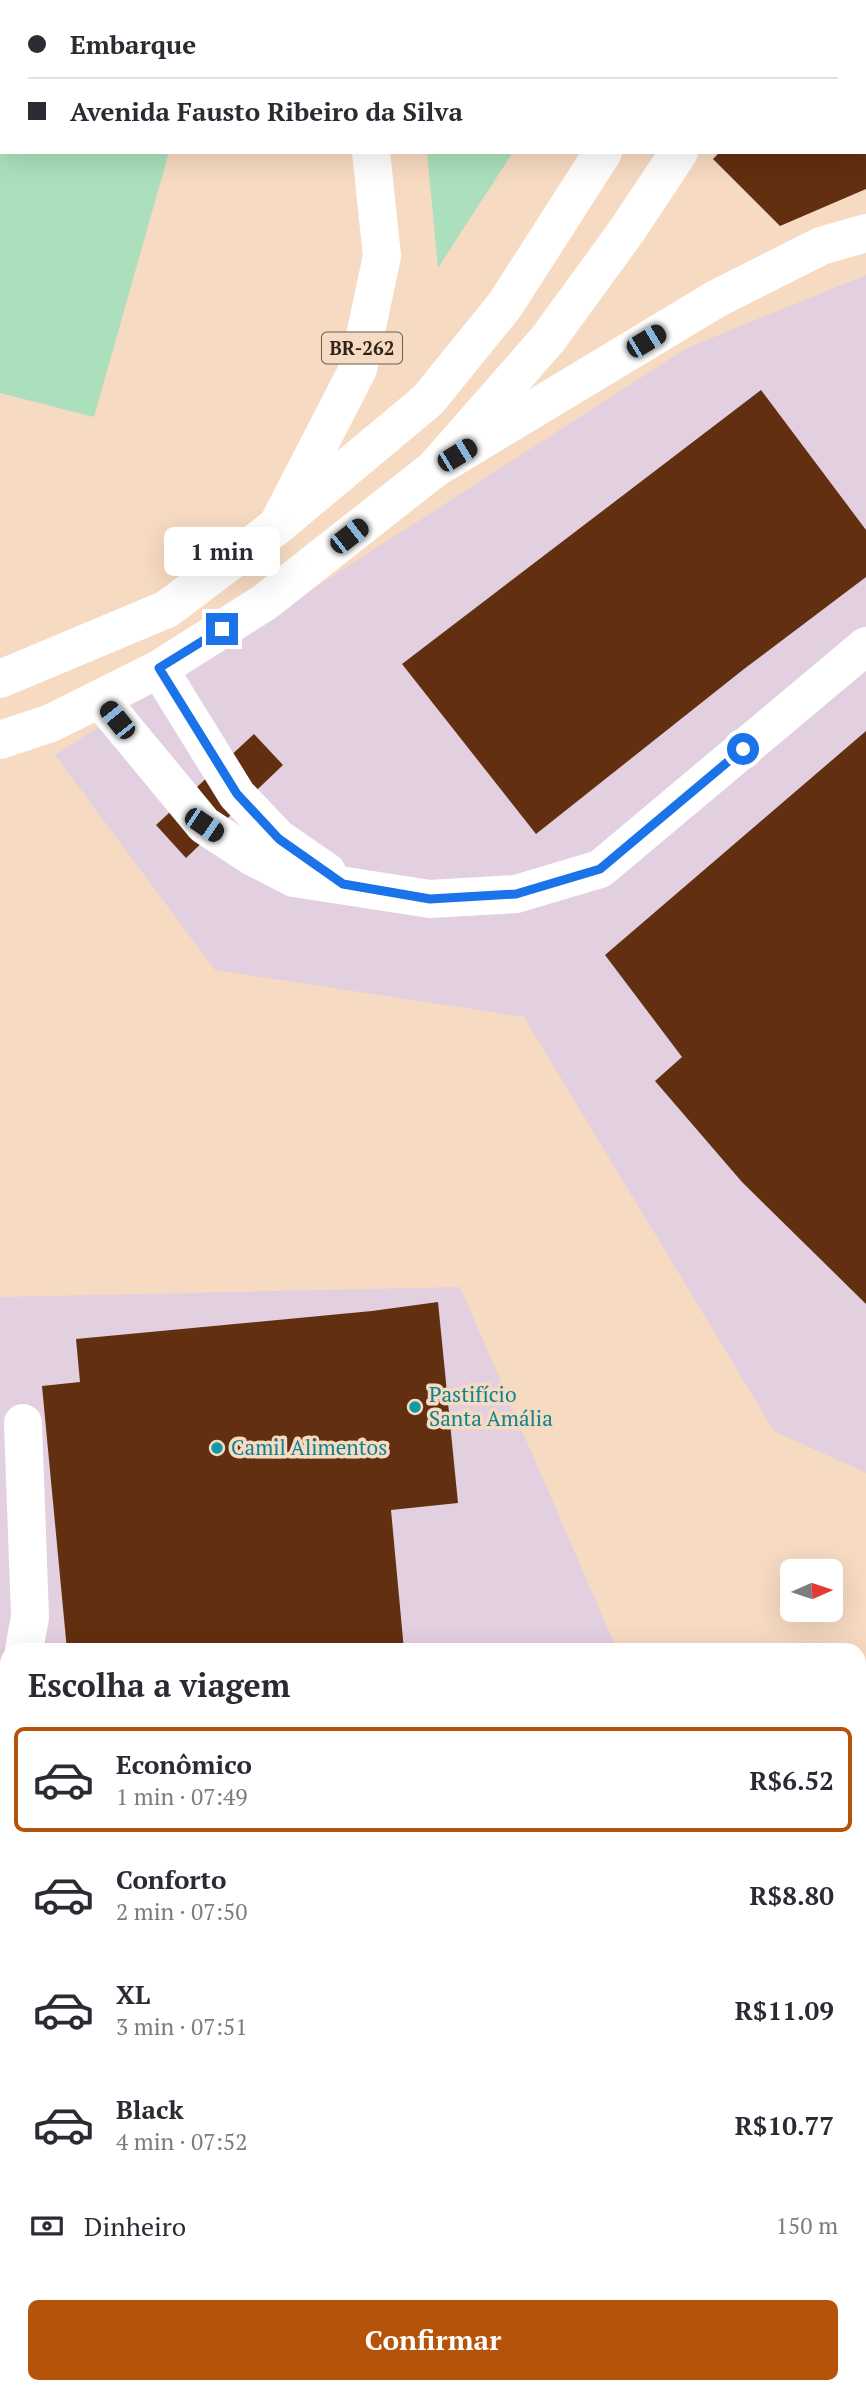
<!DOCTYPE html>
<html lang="pt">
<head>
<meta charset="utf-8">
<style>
  :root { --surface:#fff; --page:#f7f7f7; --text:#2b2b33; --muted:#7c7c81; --line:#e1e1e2; --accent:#b45309 }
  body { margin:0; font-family:"PT Serif",serif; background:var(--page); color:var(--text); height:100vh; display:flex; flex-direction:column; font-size:26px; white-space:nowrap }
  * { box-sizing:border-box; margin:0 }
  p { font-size:23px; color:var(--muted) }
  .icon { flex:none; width:38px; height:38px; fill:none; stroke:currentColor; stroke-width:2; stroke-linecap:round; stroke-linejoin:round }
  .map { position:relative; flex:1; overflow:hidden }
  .details { position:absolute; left:0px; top:1643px; width:866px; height:751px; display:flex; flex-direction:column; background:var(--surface); border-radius:21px 21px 0 0; box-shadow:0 7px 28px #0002 }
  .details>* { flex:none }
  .top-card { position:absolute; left:0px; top:0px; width:866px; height:154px; box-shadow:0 7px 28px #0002; display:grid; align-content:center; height:154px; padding:0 28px; background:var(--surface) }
  .needle { width:46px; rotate:87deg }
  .fabs { position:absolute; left:780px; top:1559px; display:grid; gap:14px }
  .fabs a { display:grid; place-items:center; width:63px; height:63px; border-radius:10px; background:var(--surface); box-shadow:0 7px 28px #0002; font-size:35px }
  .end { position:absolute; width:32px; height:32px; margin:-16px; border:9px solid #1a73e8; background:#fff; box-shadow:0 0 0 4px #fff }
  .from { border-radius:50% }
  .bubble { position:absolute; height:49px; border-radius:10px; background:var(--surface); box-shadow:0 7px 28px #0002; font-size:23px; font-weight:700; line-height:49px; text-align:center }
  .car { position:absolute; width:21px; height:42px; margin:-21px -10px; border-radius:9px; box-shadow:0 0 5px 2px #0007; background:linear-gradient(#222 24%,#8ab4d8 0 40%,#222 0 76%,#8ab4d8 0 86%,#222 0) }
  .top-card b { display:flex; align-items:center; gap:24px; height:66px; font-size:26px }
  .top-card b+b { border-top:2px solid var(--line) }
  .top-card i { width:18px; height:18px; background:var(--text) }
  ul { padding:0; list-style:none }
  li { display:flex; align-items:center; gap:21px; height:105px; margin:0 14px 10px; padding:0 14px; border:4px solid transparent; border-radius:10px }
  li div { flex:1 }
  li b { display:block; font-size:26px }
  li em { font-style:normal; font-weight:700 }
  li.current { border-color:var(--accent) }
  li>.icon { width:63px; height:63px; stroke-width:1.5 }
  h2 { padding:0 28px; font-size:32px; line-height:84px }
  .pay { display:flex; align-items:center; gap:18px; height:77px; padding:0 28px; font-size:26px }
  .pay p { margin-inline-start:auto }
  .cta { display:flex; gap:14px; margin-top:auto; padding:14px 28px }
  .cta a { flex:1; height:80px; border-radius:10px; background:var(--accent); color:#fff; font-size:28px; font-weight:700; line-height:80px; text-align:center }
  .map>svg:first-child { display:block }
</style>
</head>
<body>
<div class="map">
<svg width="866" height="2393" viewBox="0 0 866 2393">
  <rect width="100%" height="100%" fill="#f7dac2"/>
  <g fill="#e2cfe0">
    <polygon points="866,275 866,1473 774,1431 524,1017 215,970 55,755 687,348"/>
    <polygon points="460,1287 617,1650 7,1650 7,2387 122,2387 84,2393 0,2393 0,1297"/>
  </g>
  <g fill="#ace0bc">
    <polygon points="0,0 200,0 200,2 2,2 2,152 169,152 94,417 0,393"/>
    <polygon points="414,0 612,0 414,2"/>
    <polygon points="427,152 513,152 438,268"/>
  </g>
  <g fill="#622f10">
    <polygon points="720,152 866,152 866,189 780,226 713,159"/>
    <polygon points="761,390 866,530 866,577 744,669 536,834 402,664"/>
    <polygon points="866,731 866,1304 742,1182 655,1081 682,1057 605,955"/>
    <polygon points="254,734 283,765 186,858 156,825"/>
    <polygon points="438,1302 458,1503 391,1510 404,1650 67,1650 42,1386 80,1382 76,1339 372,1311"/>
  </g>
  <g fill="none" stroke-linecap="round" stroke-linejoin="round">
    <g stroke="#fff" stroke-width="38">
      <polyline points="801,0 806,2"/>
      <polyline points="864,23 866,23"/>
      <polyline points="159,669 237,795 279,839 327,872"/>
      <polyline points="100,699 204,825 253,857 294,878 430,899 516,894 600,869 866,646"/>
      <polyline points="23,1423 30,1617 24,1650"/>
      <polyline points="0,1702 7,1693"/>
      <polyline points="0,1783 7,1782"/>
      <polyline points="0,2053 7,2053"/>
    </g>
    <g stroke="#fff" stroke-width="38">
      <polyline points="700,2 701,0"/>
      <polyline points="777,2 778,0"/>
      <polyline points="0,679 167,609 277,526 428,400 505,305 603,152"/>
      <polyline points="0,740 51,723 159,669 265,602 434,469 548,339 628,229 679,152"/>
    </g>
    <g stroke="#fff" stroke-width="38">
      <polyline points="356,0 357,2"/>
      <polyline points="434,469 716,299 821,246 866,233"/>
      <polyline points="277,526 358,369 382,256 371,152"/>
    </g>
  </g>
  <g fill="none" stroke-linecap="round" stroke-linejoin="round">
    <polyline stroke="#1a73e8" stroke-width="9" points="222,629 159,668 237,794 279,839 343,884 430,899 516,894 600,869 743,749"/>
  </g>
  <g fill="#0f9aa8" stroke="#f7dac2" stroke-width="2.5">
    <circle cx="415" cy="1407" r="7"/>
    <circle cx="217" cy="1448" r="7"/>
  </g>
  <g text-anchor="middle" stroke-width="7" stroke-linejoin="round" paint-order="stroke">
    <rect fill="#f7dac2" stroke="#6a5a4c" stroke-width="2" x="322" y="332.5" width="80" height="31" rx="5"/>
    <g font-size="19" font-weight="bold" fill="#2e231a">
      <text x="362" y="355">BR-262</text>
    </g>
    <g font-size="21" fill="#0d838f" stroke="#f7dac2" text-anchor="start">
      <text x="429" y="1402">Pastifício<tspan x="429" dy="24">Santa Amália</tspan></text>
      <text x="231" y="1455">Camil Alimentos</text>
    </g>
  </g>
</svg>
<div class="fabs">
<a><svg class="needle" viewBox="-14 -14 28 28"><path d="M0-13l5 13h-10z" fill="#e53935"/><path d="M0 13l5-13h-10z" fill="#7c7c81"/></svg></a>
</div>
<i class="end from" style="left:743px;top:749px"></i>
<i class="end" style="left:222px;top:629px"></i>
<div class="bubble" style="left:164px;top:527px;width:116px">1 min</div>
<i class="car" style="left:646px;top:341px;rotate:59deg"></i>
<i class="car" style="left:457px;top:455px;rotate:59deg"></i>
<i class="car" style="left:349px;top:536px;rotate:52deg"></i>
<i class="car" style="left:117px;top:720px;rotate:321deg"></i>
<i class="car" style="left:204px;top:825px;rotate:124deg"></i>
<div class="top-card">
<b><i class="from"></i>Embarque</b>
<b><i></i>Avenida Fausto Ribeiro da Silva</b>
</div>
<section class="details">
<h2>Escolha a viagem</h2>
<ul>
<li class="current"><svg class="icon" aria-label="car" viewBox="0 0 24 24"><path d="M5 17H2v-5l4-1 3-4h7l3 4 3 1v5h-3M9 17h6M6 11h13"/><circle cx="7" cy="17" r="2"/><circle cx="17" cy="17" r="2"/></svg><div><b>Econômico</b><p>1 min · 07:49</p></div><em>R$6.52</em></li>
<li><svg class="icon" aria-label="car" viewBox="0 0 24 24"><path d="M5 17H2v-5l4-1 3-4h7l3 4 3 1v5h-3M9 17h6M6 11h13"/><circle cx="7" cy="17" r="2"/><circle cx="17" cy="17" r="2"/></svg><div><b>Conforto</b><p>2 min · 07:50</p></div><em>R$8.80</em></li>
<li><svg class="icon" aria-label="car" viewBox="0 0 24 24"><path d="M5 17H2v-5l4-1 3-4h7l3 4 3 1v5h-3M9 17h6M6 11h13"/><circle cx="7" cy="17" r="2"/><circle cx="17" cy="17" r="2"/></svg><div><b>XL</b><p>3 min · 07:51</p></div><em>R$11.09</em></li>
<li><svg class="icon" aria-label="car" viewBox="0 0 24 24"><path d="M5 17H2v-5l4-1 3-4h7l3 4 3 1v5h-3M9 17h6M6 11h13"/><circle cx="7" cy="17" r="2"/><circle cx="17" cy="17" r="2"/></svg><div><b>Black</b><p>4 min · 07:52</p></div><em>R$10.77</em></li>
</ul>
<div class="pay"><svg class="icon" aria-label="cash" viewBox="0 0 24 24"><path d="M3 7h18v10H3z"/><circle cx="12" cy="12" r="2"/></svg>Dinheiro<p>150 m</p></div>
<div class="cta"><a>Confirmar</a></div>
</section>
</div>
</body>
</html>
